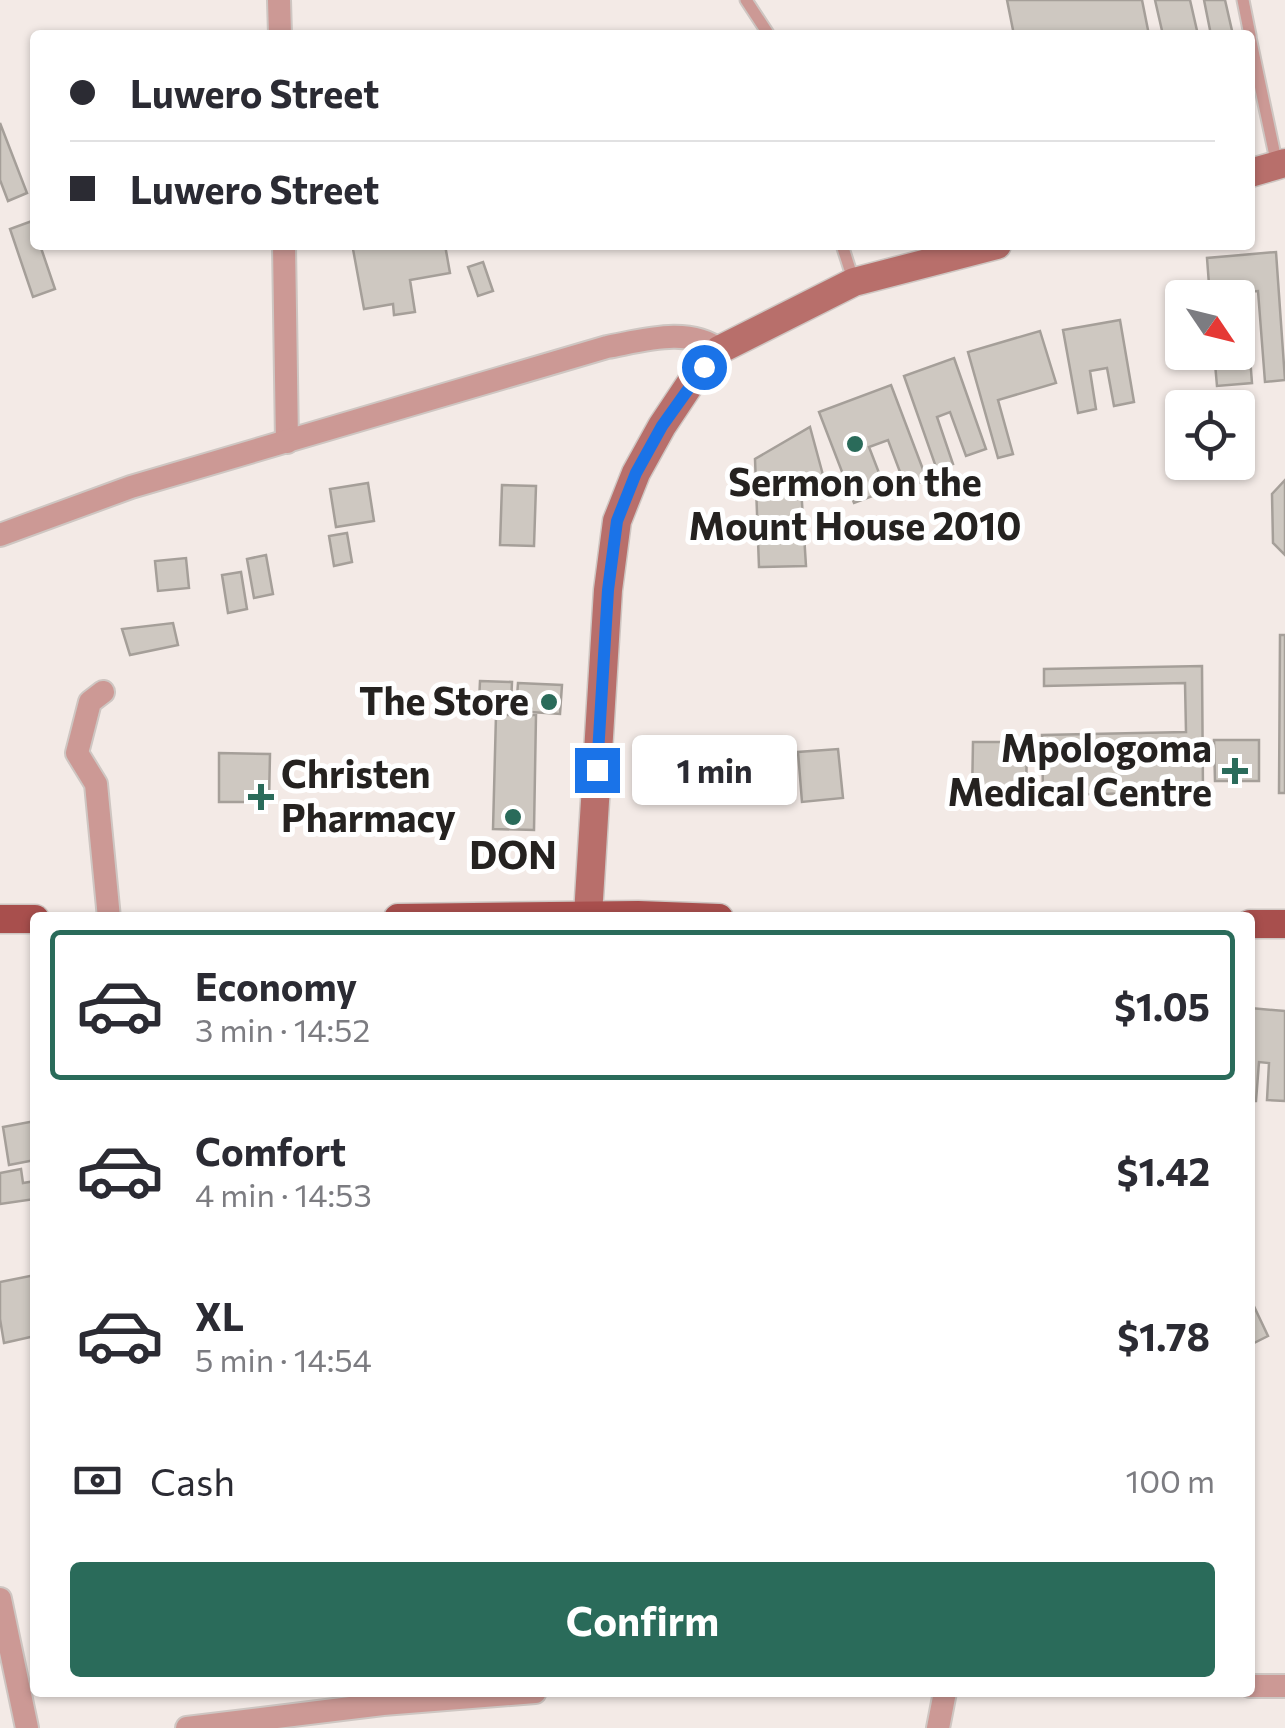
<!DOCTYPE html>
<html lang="en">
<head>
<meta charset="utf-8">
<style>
  :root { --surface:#fff; --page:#f7f7f7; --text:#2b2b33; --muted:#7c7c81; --line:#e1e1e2; --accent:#2a6b5a }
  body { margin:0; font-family:Commissioner,sans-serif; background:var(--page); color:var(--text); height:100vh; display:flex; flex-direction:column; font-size:38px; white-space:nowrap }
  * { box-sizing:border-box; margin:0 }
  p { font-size:32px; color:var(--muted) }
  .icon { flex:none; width:55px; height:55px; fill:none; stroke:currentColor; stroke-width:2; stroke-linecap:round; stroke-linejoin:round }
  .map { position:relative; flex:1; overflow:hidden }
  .drawer { position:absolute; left:30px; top:912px; width:1225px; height:785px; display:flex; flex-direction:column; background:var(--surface); border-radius:10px; box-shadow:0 2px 8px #0004 }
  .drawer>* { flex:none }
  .guide { position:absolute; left:30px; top:30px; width:1225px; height:220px; border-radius:10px; box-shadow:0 2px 8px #0004; display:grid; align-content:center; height:220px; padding:0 40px; background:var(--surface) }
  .needle { width:65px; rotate:125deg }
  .fabs { position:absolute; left:1165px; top:280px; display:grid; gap:20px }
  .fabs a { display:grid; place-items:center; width:90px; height:90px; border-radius:10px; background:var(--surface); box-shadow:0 2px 8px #0004; font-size:50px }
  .end { position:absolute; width:45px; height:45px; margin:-22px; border:12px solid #1a73e8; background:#fff; box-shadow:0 0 0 5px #fff }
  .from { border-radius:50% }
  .bubble { position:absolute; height:70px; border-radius:10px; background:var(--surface); box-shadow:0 2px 8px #0004; font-size:32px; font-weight:700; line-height:70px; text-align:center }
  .guide b { display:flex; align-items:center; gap:35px; height:95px; font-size:38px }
  .guide b+b { border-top:2px solid var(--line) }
  .guide i { width:25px; height:25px; background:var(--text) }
  ul { padding:18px 0 0; list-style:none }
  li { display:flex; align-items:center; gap:30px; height:150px; margin:0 20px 15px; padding:0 20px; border:5px solid transparent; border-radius:10px }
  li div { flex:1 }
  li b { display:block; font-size:38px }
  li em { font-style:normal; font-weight:700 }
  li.selected { border-color:var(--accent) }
  li>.icon { width:90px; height:90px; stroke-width:1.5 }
  .pay { display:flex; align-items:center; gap:25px; height:110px; padding:0 40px; font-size:38px }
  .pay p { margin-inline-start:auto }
  .cta { display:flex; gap:20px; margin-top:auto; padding:20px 40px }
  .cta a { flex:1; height:115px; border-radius:10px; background:var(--accent); color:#fff; font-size:40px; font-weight:700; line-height:115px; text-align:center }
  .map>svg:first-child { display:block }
</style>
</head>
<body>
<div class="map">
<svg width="1285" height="1728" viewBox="0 0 1285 1728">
  <rect width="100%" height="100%" fill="#f3eae6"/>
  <g fill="#cec8c1" stroke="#a59f99" stroke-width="2.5">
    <polygon points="1007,0 1142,0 1149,35 1014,35"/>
    <polygon points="1155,0 1190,0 1198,35 1163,35"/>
    <polygon points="1204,0 1225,0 1233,35 1211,35"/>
    <polygon points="0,123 27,193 8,201 0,180"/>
    <polygon points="32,221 35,245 40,245 55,289 33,297 10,229"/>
    <polygon points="357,245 445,245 450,273 410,280 415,312 394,315 393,304 364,309 353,249 358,248"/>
    <polygon points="1276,252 1285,380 1265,382 1258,291 1245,292 1252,383 1217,386 1214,352 1238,352 1238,298 1210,298 1207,258"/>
    <polygon points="483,262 493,291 478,296 468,267"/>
    <polygon points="1120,320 1134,402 1114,406 1107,368 1090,371 1096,409 1078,413 1063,330"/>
    <polygon points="1040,331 1056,383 998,400 1013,454 998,458 968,352"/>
    <polygon points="954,358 986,449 966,456 950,412 937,417 953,464 937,470 904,376"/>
    <polygon points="891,385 927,480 906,488 888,440 869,447 886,491 854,503 819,412"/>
    <polygon points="810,427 823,475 801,487 806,566 759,567 755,459"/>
    <polygon points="1285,480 1285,555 1273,543 1272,494"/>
    <polygon points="368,483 374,521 336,527 330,489"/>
    <polygon points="502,485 536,486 534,546 500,545"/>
    <polygon points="347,533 352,562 334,566 329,536"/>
    <polygon points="266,555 273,594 254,598 247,559"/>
    <polygon points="186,558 189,588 158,591 155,561"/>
    <polygon points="241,572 247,609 228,613 222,575"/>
    <polygon points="173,623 178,645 130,655 122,629"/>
    <polygon points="1280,635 1285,635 1285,793 1279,793"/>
    <polygon points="1202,666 1203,792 1043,795 1042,735 1186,732 1185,683 1044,686 1044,669"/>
    <polygon points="480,681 512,682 511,704 479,703"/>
    <polygon points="518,683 562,685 560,714 516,711"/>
    <polygon points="496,715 536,715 534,830 493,829"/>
    <polygon points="1214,740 1259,740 1259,781 1215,781"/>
    <polygon points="973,742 1027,742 1026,797 972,797"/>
    <polygon points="838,749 843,798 802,802 798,752"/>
    <polygon points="219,753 270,754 269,802 219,802"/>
    <polygon points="1250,1008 1285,1011 1285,1101 1267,1100 1269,1063 1259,1062 1256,1101 1250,1101"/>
    <polygon points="35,1121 35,1160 9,1165 3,1127"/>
    <polygon points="21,1169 23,1183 35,1181 35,1199 0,1204 0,1173"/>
    <polygon points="35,1275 35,1336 4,1343 0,1319 0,1282"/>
    <polygon points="1251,1300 1268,1336 1250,1345 1250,1301"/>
  </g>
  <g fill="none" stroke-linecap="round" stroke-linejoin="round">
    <defs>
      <g id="service">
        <polyline points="746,0 769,35"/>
        <polyline points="1243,0 1250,35"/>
        <polyline points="1250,37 1277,165"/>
        <polyline points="842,245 854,282"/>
      </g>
      <g id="minor">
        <polyline points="279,0 280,35"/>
        <polyline points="284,245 287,442"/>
        <path d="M 0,535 L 131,487 L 607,347 C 641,341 689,326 719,350"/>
        <polyline points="103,692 90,702 77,753 96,784 109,918"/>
        <polyline points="0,1599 27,1728"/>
        <polyline points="1250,1686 1285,1686"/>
        <polyline points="187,1728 383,1704 535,1692"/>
        <polyline points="938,1728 945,1692"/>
      </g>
      <g id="secondary">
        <polyline points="1250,173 1285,163"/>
        <polyline points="588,915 608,590 617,521 636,473 662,426 690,384 719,350 854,282 997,245"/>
      </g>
      <g id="primary">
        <polyline points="398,918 638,915 719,918"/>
        <polyline points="0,919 35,919"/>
        <polyline points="1250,924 1285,924"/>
      </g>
    </defs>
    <use href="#service" stroke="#cec6c2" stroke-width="15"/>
    <use href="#minor" stroke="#cec6c2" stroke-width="26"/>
    <use href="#secondary" stroke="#cec6c2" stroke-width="31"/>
    <use href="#primary" stroke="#cec6c2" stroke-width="31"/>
    <use href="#service" stroke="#cc9995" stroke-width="11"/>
    <use href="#minor" stroke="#cc9995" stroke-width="22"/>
    <use href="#secondary" stroke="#b86f6b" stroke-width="28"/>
    <use href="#primary" stroke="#a84f4d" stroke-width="28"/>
  </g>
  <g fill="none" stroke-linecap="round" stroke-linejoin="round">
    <polyline stroke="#1a73e8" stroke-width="12" points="597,770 608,590 617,521 636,473 662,426 704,367"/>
  </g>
  <g fill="#2a6b5a" stroke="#fff" stroke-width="4">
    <circle cx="855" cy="444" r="10"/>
    <circle cx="549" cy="702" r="10"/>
    <path d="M1230 756h10v10h10v10h-10v10h-10v-10h-10v-10h10z"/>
    <path d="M256 782h10v10h10v10h-10v10h-10v-10h-10v-10h10z"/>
    <circle cx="513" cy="817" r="10"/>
  </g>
  <g text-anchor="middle" stroke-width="10" stroke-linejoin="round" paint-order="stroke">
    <g font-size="38" font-weight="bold" fill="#252220" stroke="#fff">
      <text x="855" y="496">Sermon on the<tspan x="855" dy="44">Mount House 2010</tspan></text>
      <text x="529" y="715" text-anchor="end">The Store</text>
      <text x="1212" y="762" text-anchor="end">Mpologoma<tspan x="1212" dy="44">Medical Centre</tspan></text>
      <text x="281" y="788" text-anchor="start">Christen<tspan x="281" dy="44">Pharmacy</tspan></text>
      <text x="513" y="869">DON</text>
    </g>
  </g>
</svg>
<div class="fabs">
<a><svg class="needle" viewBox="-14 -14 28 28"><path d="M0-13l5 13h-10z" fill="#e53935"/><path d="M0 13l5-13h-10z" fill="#7c7c81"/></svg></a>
<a><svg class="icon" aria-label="locate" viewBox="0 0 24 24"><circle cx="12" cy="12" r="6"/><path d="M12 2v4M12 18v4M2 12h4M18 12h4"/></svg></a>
</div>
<i class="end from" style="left:704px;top:367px"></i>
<i class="end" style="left:597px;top:770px"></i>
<div class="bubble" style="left:632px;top:735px;width:165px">1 min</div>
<div class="guide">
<b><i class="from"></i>Luwero Street</b>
<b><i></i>Luwero Street</b>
</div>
<section class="drawer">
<ul>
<li class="selected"><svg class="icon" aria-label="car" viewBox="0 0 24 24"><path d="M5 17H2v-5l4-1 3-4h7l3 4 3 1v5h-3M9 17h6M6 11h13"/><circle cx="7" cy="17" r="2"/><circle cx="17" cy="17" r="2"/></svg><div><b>Economy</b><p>3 min · 14:52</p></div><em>$1.05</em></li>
<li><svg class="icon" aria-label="car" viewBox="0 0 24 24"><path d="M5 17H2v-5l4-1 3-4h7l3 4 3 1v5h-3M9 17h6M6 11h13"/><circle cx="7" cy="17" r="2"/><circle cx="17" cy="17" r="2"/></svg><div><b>Comfort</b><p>4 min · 14:53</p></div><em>$1.42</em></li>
<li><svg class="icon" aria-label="car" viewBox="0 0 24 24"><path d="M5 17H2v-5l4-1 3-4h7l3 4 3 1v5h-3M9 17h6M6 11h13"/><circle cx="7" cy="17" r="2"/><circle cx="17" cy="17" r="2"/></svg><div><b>XL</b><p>5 min · 14:54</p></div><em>$1.78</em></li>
</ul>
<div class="pay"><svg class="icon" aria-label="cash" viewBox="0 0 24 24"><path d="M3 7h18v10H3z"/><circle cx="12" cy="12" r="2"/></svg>Cash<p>100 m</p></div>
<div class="cta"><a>Confirm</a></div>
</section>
</div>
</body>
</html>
